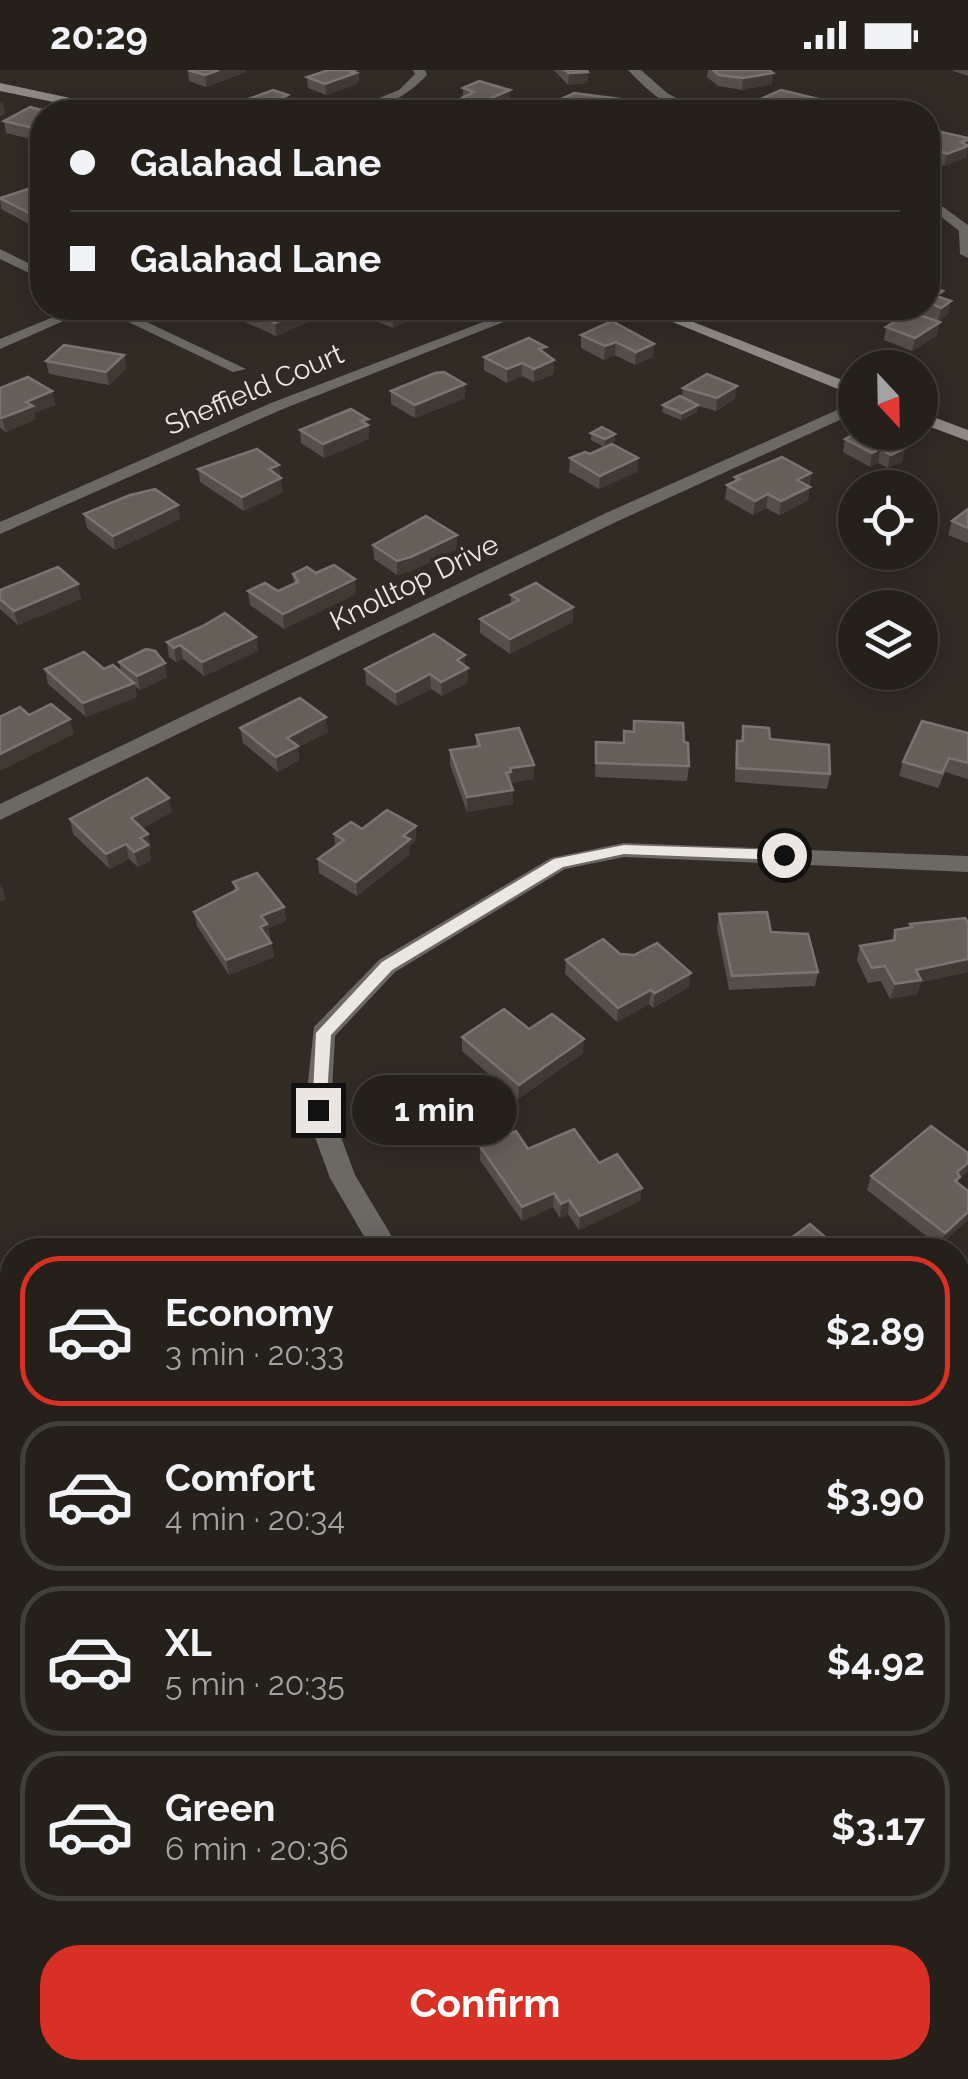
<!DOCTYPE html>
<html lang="en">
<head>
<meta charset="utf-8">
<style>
  :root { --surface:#26201b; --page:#322d28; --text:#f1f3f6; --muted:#a4a3a3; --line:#423e3a; --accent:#d93025 }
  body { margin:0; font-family:Raleway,sans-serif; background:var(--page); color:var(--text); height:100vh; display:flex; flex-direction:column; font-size:38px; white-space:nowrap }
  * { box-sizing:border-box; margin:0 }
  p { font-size:32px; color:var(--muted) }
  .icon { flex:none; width:55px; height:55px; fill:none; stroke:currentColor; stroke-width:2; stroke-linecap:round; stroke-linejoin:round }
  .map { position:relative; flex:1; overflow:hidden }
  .panel { position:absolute; left:0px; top:1168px; width:970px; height:842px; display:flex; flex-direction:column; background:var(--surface); border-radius:40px 40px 0 0; box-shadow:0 5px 25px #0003,0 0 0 2px var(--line) }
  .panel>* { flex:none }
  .hud { position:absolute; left:30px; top:30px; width:910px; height:220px; border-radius:40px; box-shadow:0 5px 25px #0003,0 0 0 2px var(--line); display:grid; align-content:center; height:220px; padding:0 40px; background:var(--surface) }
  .needle { width:65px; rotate:158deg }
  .buttons { position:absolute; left:838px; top:280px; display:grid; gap:20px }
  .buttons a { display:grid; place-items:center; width:100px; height:100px; border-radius:50%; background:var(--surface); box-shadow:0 5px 25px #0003,0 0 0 2px var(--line); font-size:50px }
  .end { position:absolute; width:45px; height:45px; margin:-22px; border:12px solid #ece7e2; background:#111; box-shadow:0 0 0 5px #111 }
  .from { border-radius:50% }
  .bubble { position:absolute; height:70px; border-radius:35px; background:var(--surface); box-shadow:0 5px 25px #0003,0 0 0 2px var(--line); font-size:32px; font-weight:700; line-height:70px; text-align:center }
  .hud b { display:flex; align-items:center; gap:35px; height:95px; font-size:38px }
  .hud b+b { border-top:2px solid var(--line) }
  .hud i { width:25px; height:25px; background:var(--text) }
  ul { padding:18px 0 0; list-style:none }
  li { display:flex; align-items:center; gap:30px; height:150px; margin:0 20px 15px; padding:0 20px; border:5px solid var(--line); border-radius:40px }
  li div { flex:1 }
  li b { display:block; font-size:38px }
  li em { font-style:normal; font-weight:700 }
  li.current { border-color:var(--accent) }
  li>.icon { width:90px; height:90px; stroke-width:1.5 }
  .button { display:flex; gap:20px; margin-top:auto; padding:20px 40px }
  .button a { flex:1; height:115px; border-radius:40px; background:var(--accent); color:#fff; font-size:40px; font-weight:700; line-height:115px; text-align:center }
  .status { display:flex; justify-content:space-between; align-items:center; height:70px; padding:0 50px; background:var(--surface); direction:ltr }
  .status svg { height:28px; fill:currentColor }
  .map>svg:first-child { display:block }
</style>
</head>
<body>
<div class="status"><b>20:29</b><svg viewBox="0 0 49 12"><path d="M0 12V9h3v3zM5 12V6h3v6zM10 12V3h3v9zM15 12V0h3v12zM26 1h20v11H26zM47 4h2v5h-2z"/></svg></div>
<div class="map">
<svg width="968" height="2009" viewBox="0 0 968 2009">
  <rect width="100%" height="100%" fill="#322b24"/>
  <polygon fill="#744e25" points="0,1385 12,1415 12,1998 259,1998 264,2009 0,2009"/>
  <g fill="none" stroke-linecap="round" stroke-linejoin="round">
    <g fill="#6c6864" fill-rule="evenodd">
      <path d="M 413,0 L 425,0 L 427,5 C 407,27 374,44 344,42 L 399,20 L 415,4 Z"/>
      <path d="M 628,0 L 641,0 L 667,23 L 702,42 C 672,44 648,21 628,0 Z"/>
      <polygon points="928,126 968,155 968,188 960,184 959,161 928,136"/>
      <polygon points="0,179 42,200 42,209 0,189"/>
      <polygon points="75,238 93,238 0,279 0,269"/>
      <polygon points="99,238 117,238 246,299 233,302"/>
      <polygon points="520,238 539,238 283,339 0,464 0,452 271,333"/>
      <polygon points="855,332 855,343 618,451 0,750 0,734 606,443"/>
      <polygon points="624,773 968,786 968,802 624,787 565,799 395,902 335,966 331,1040 355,1105 400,1180 372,1180 330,1108 305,1040 314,957 379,890 551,788"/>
      <polygon points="968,1315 968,1347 958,1350 958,1319"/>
      <polygon points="865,1998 906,1998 910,2009 869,2009"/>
    </g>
    <g fill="#8f8984" fill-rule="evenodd">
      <polygon points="0,13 117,38 123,42 102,42 0,21"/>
      <polygon points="638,238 657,238 855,315 855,326"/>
      <polygon points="920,342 968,360 968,371 920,353"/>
    </g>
  </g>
  <g fill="#564e48">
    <polygon points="188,0 246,0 246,2 206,17 189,11"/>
    <polygon points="359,0 359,11 357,12 357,14 326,25 308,18 307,7"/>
    <polygon points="554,0 587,0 588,13 568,15"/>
    <polygon points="708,0 769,0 772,14 742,20 718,16 707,7"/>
    <polygon points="953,0 968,0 968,6 953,1"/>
    <polygon points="463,18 509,32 485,42 467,42 460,40 460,29 463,27"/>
    <polygon points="288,25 289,36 276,42 236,42 235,34"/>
    <polygon points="763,28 824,42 771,42 762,40"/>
    <polygon points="559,30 627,30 626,42 558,42"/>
    <polygon points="42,42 42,72 6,63 4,51"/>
    <polygon points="928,59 967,87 944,96 928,89"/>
    <polygon points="42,119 33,156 1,139 0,127"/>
    <polygon points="928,216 941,228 951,231 948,244 938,251 940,252 937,265 912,281 884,270 886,257 936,250 906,238 928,238"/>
    <polygon points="235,238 308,238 310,251 276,266 236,248"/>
    <polygon points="373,238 425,238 425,242 393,258 373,250"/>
    <polygon points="581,265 654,274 653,287 635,295 615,285 604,290 581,278"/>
    <polygon points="546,284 554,290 554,304 534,312 522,306 507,313 484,300 484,287"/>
    <polygon points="124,285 126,299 109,315 49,304 46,291"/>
    <polygon points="465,314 465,328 415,348 391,334 391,321"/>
    <polygon points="0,318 52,321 55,335 34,343 36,349 6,362 0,358"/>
    <polygon points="683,318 735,329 716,341 698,336 697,342 681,350 662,342 663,335 682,327"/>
    <polygon points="368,349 369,369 324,388 301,373 300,360"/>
    <polygon points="591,363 615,364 615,371 604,377 591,370"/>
    <polygon points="907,365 902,392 888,398 878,393 870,397 843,382 845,369"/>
    <polygon points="590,384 638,388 637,402 599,419 569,402 570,388"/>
    <polygon points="198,399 280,407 283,422 244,441 200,412"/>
    <polygon points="811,403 808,430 779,445 766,438 753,445 725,429 727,415 734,412 735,407"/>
    <polygon points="968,439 968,473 948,465 952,451"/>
    <polygon points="84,444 180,449 115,480 87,458"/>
    <polygon points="457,465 457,479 411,501 397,505 374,489 373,475"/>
    <polygon points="316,503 356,524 284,559 250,535 248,521 278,521 294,514 293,504"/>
    <polygon points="78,514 81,529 18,555 0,539 0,520"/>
    <polygon points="511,525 573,552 510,584 480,563 480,549 511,534"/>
    <polygon points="256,567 258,581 204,606 183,589 176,592 169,587 167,572"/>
    <polygon points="119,592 167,607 140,620 135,616 137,627 86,647 48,614 45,599 104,599 121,601"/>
    <polygon points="468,598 468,612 442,626 431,619 397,636 366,614 365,599"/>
    <polygon points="743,656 770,669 830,704 827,719 735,712 735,685 737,671 741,671"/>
    <polygon points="240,658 328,662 298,677 299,690 278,702 243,673"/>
    <polygon points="624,661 684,672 689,696 687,711 595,707 596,672 623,673"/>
    <polygon points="968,663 968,709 945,702 938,718 899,706 903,692"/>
    <polygon points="476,665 534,695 533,709 511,713 513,720 513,734 467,742 450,695 450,680 476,677"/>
    <polygon points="172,742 142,758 151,778 149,779 151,790 138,797 129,789 110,799 73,764 70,749"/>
    <polygon points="362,759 416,770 410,775 410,784 357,826 319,803 318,789 335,776 334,764"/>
    <polygon points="233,812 284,837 286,851 268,858 274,887 229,905 197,856 194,842 235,821"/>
    <polygon points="719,844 771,862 818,902 815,916 729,920 717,858"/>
    <polygon points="968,852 968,902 921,912 917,924 890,929 881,911 868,913 857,890 860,876 892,870 895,860 909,858 910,854"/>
    <polygon points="620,884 689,917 653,938 649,934 617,952 565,904 566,890"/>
    <polygon points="529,959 583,983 518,1029 462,981 462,967"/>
    <polygon points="480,1076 528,1079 599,1093 642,1118 640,1131 579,1160 568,1144 560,1148 553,1137 522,1151 480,1090"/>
    <polygon points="968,1083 968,1101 959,1109 958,1113 968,1121 968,1150 939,1176 867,1120 871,1106"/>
    <polygon points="958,1643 961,1647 968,1643 968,1777 958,1762"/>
  </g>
  <g fill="#413932">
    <polygon points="219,0 246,0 246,2 206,17 205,5"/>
    <polygon points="359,0 359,11 357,12 357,14 326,25 325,14"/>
    <polygon points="588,2 588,13 568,15 569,3"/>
    <polygon points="773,3 772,14 742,20 743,8"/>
    <polygon points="510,20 509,32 485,42 478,42 478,34"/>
    <polygon points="288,25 289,36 276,42 254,42 254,41"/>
    <polygon points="627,30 625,42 600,42"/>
    <polygon points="826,31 824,42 805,42 805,41"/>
    <polygon points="3,32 5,44 0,46 0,33"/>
    <polygon points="968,70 967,87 944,96 947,84 961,72"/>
    <polygon points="42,129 42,153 33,156 31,144 38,132"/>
    <polygon points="951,231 948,244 938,251 941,238"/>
    <polygon points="309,238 310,251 276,266 275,253"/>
    <polygon points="408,238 425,238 425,242 393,258 392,245"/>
    <polygon points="940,252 937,265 912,281 915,268"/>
    <polygon points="616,272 615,285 604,290 605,276"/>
    <polygon points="654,274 653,287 635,295 636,282"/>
    <polygon points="124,285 126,299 109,315 106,302"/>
    <polygon points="554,290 554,304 534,312 534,299"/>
    <polygon points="522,293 522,306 507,313 507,299"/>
    <polygon points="465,314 465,328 415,348 415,335"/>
    <polygon points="737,316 735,329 716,341 717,328"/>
    <polygon points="52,321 55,335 34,343 36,349 6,362 2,348 26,332"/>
    <polygon points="698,335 697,342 681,350 682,343"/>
    <polygon points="368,349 369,369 324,388 323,374"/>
    <polygon points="615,364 615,371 604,377 605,369"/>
    <polygon points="907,365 902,392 888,398 892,372"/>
    <polygon points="880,379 878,393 870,397 872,383"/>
    <polygon points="638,388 637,402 599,419 600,406"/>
    <polygon points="279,395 283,422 244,441 242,427 269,399"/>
    <polygon points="811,403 808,417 797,410"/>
    <polygon points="810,417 808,430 779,445 781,431"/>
    <polygon points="768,424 766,438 753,445 755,431"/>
    <polygon points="178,435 180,449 115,480 113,466"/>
    <polygon points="457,465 457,479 411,501 397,505 397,491"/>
    <polygon points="355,509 356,524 284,559 283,544"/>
    <polygon points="78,514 81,529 18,555 14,541"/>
    <polygon points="573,537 573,552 510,584 510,569"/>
    <polygon points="256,567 258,581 204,606 202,592"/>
    <polygon points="180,575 183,589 176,592 174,578"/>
    <polygon points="465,585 465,599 468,598 468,612 442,626 441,612 457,590"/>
    <polygon points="165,593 167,607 140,620 137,606"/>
    <polygon points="430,604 431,619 397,636 396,622"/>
    <polygon points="134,613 137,627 86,647 83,633"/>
    <polygon points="326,647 328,662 298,677 299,690 278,702 276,687 287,668"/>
    <polygon points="70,649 74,664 0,701 0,684"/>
    <polygon points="534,695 533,709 511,713 510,698"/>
    <polygon points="513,720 513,734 467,742 467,727"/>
    <polygon points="169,728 172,742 134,762 131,748"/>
    <polygon points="416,756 416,770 410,775 410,784 357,826 356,812 403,766"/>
    <polygon points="148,764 151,778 149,779 151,790 138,797 134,782 140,768"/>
    <polygon points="126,774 129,789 110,799 106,784"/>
    <polygon points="1,814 6,829 0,832 0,815"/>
    <polygon points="284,837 286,851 268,858 269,868 260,857 261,846"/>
    <polygon points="271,873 274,887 229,905 226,890"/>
    <polygon points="968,889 968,902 921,912 917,924 890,929 895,914 916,900"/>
    <polygon points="691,903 689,917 653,938 655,923"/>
    <polygon points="651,920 649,934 617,952 618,938"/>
    <polygon points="584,969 583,983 518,1029 519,1015"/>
    <polygon points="968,1093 968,1101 959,1109 955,1121 957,1102"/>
    <polygon points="642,1118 640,1131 579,1160 580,1146"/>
    <polygon points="554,1123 553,1137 522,1151 522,1137"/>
    <polygon points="569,1130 568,1144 560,1148 561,1134"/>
    <polygon points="968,1142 968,1150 939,1176 945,1163"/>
  </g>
  <g fill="#665f58" stroke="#7b746e" stroke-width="2.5">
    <polygon points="188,0 219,0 205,5"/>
    <polygon points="329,0 356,0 352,2 356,3 325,14 307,7"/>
    <polygon points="565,0 587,0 588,2 569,3"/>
    <polygon points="713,0 769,0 773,3 743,8 719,5"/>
    <polygon points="479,11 510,20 478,34 460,29 474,22 463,18"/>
    <polygon points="273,20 288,25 254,41 235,34"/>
    <polygon points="781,20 826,31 805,41 763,28"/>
    <polygon points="574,23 627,30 600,42 559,30"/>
    <polygon points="30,37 50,42 42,42 42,47 40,48 42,49 42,60 4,51"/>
    <polygon points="856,37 877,42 843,42"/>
    <polygon points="433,38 447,42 424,42"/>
    <polygon points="928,59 968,68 968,70 961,72 968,76 947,84 928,76"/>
    <polygon points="37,116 42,119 42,129 38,132 42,133 42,140 31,144 0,128"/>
    <polygon points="928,216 943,221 936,226 951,231 941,238 928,232"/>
    <polygon points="241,238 309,238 275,253"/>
    <polygon points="374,238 408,238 392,245"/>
    <polygon points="911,242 940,252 915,268 886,257"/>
    <polygon points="612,251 654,274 636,282 616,272 605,276 581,265"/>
    <polygon points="529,268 546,277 539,279 554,290 534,299 522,293 507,299 484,287"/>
    <polygon points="64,275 124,285 106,302 46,291"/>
    <polygon points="444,302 465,314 415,335 391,321 435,303"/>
    <polygon points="707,304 737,316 717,328 683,318"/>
    <polygon points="28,307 52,321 26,332 33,336 2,348 0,347 0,318"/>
    <polygon points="680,326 698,335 682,343 663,335"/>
    <polygon points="351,339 368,349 361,351 368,355 323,374 300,360"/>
    <polygon points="602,357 615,364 605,369 591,363"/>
    <polygon points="858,362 903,362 907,365 892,372 905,378 891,385 880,379 872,383 845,369"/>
    <polygon points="612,374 638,388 600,406 570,388 585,382 590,384"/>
    <polygon points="257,379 279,395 269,399 281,408 242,427 198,399"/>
    <polygon points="782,387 811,403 797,410 810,417 781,431 768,424 755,431 727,415 740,409 735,407"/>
    <polygon points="155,419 178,435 113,466 84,444 130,425"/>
    <polygon points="968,439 968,458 952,451"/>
    <polygon points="426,446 457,465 411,487 397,491 373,475"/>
    <polygon points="334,495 355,509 283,544 248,521 265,513 278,521 298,512 293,504 307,497 316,503"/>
    <polygon points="58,497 78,514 14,541 0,529 0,520"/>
    <polygon points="536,513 573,537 510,569 480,549 519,530 511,525"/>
    <polygon points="225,543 256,567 202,592 180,575 174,578 167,572 203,556"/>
    <polygon points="434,564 465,585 457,590 468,598 441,612 430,604 396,622 365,599"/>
    <polygon points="146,579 155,581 165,593 137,606 119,592"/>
    <polygon points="84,582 104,599 113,595 134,613 83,633 45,599"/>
    <polygon points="300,628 326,647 287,668 298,676 276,687 240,658"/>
    <polygon points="51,634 70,649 0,684 0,647 20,637 29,645"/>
    <polygon points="634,651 683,653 684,672 688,673 689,696 596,693 596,672 624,673 624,661 634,662"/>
    <polygon points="922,651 968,663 968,693 949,688 942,703 903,692"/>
    <polygon points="743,656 769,658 770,669 829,675 830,704 737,698 737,671 743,671"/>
    <polygon points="519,658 534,695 510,698 511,702 506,703 513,720 467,727 450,680 480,676 476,665"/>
    <polygon points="147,708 169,728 131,748 148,764 140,768 148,775 134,782 126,774 106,784 70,749"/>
    <polygon points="387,740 416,756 403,766 410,769 356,812 318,789 344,770 334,764 351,752 362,759"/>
    <polygon points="257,803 284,837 261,846 267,854 260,857 271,873 226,890 194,842 238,819 233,812"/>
    <polygon points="767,842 771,862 808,864 818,902 732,906 719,844"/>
    <polygon points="965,848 968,852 968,889 916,900 921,910 895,914 885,896 872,898 860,876 895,870 895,860 912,857 910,854"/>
    <polygon points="603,869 620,884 634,885 657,873 691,903 655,923 651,920 618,938 566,890"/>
    <polygon points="504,939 529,959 552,944 584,969 519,1015 462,967"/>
    <polygon points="931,1056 968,1083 968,1093 957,1102 960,1107 955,1111 968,1121 968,1142 945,1163 871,1106"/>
    <polygon points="574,1059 599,1093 617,1084 642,1118 580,1146 569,1130 561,1134 554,1123 522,1137 480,1076 516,1061 528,1079"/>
    <polygon points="810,1154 840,1180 775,1180"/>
    <polygon points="250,1175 253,1180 238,1180"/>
    <polygon points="958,1643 961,1647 968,1644 968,1758 958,1743"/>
  </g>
  <polygon fill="#ece7e2" points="624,775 784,780 791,785 784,790 624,784 563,797 392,900 331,965 326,1040 324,1045 312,1045 316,963 382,892 554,789"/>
  <g text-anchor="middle" stroke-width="8" stroke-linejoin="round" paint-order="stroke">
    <g font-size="28" fill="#ece7e2" stroke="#322b24">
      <text transform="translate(254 319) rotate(-23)" y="10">Sheffield Court</text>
      <text transform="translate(414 512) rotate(-26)" y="10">Knolltop Drive</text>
    </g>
  </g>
</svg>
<div class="buttons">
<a><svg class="needle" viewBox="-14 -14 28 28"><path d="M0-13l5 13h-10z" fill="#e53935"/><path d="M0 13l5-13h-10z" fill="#a4a3a3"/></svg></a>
<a><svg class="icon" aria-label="locate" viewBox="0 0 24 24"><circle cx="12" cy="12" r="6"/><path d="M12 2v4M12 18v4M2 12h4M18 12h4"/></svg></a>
<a><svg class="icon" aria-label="layers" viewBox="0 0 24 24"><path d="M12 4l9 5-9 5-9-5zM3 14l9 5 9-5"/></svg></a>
</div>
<i class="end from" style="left:784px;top:785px"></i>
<i class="end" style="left:318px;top:1040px"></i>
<div class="bubble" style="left:352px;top:1005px;width:165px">1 min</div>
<div class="hud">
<b><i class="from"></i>Galahad Lane</b>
<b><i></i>Galahad Lane</b>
</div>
<section class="panel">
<ul>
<li class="current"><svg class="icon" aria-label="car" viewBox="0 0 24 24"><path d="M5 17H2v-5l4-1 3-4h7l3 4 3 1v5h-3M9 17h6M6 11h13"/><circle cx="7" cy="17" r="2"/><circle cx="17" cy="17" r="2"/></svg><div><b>Economy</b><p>3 min · 20:33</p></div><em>$2.89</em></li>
<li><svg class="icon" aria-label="car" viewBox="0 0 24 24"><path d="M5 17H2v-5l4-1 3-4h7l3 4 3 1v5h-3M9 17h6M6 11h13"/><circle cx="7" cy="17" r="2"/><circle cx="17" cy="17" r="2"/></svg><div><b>Comfort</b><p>4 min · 20:34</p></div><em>$3.90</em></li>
<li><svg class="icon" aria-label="car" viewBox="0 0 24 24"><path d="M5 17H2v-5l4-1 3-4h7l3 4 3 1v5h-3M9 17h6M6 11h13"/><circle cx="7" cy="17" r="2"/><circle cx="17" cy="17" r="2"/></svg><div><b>XL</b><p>5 min · 20:35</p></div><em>$4.92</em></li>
<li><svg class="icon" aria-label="car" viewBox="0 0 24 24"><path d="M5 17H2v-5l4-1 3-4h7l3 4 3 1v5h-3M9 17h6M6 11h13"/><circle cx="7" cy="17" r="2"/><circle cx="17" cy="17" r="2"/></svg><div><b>Green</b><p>6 min · 20:36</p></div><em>$3.17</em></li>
</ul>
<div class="button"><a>Confirm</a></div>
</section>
</div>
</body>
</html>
